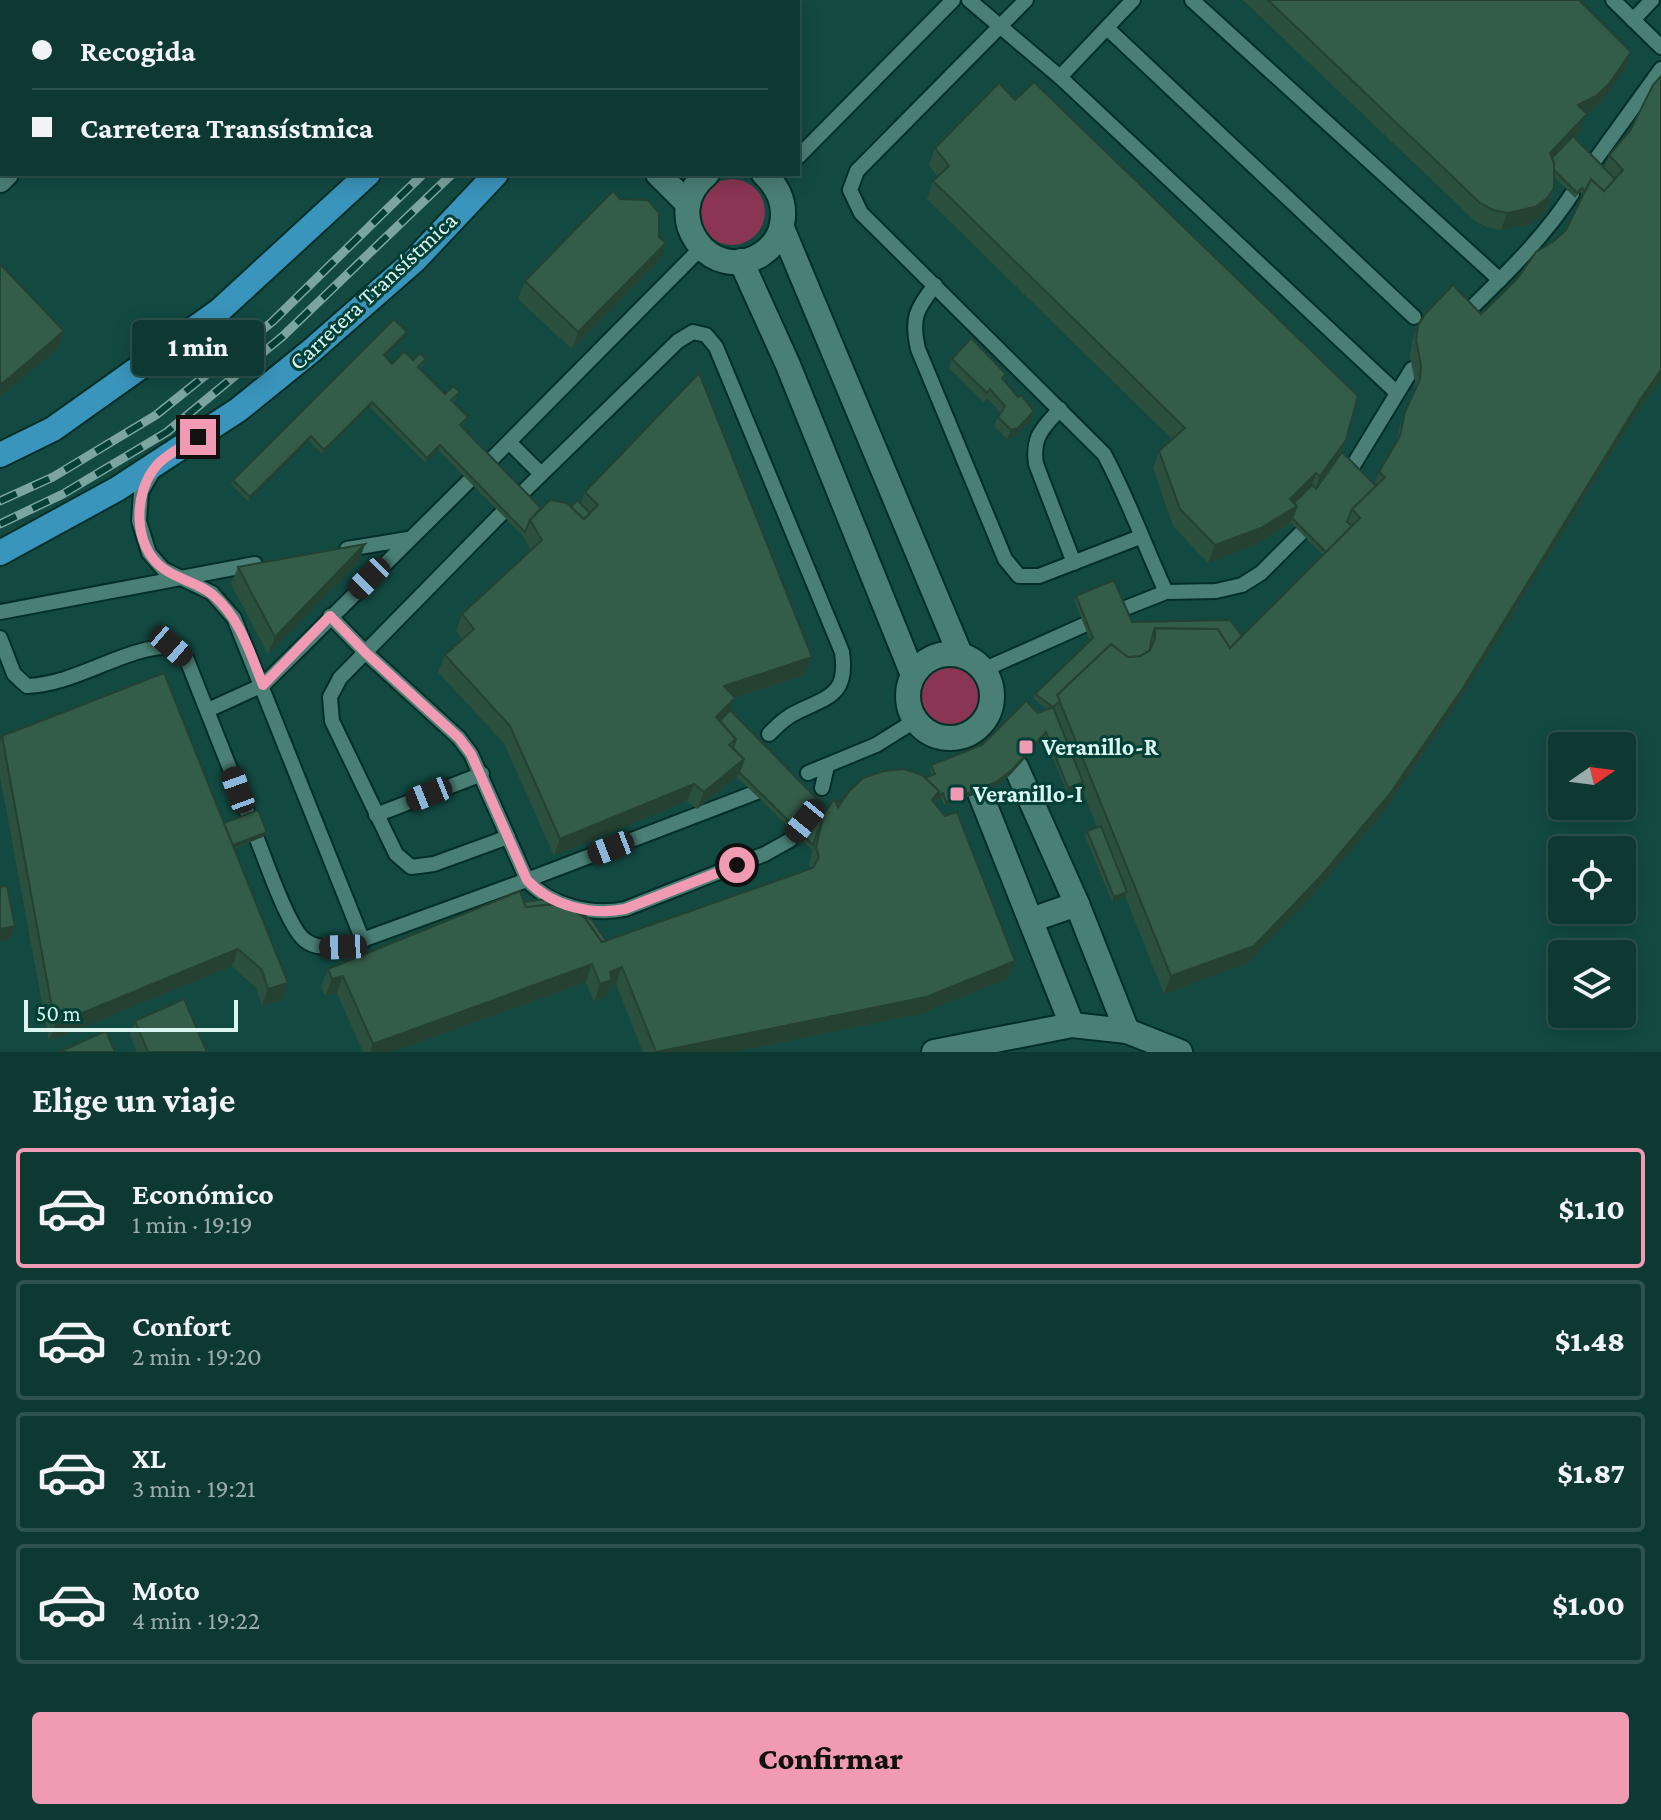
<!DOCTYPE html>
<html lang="es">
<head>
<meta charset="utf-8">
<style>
  :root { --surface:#0e3832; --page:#1c433e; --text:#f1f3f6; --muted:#9bacac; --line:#2e524d; --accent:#f19ab3 }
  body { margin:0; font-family:"Crimson Pro",serif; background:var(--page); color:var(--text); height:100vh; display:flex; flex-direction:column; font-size:30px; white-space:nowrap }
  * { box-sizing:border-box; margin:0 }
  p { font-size:26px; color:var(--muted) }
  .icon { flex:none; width:44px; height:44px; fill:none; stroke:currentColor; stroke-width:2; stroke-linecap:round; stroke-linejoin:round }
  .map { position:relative; height:1052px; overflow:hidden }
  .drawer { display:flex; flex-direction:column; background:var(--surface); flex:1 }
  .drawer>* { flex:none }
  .top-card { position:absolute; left:0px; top:0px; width:800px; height:176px; box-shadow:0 4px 20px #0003,0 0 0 2px var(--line); display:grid; align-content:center; height:176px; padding:0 32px; background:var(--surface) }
  .needle { width:52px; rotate:76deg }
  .buttons { position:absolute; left:1548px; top:732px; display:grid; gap:16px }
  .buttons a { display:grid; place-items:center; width:88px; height:88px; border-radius:8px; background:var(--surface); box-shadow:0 4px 20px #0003,0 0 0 2px var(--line); font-size:40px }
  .scale { position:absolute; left:24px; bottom:20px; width:214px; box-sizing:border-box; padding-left:8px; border:4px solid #daf5ef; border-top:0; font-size:22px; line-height:28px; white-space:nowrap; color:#daf5ef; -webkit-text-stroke:6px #023f37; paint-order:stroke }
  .end { position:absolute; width:36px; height:36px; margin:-18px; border:10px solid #f19ab3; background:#111; box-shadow:0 0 0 4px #111 }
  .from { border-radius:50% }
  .bubble { position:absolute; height:56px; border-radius:8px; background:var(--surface); box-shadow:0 4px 20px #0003,0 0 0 2px var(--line); font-size:26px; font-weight:800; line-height:56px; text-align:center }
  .car { position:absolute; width:24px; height:48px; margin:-24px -12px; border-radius:10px; box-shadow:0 0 6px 2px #0007; background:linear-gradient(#222 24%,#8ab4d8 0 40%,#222 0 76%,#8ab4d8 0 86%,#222 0) }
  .top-card b { display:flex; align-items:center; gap:28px; height:76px; font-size:30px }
  .top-card b+b { border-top:2px solid var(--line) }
  .top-card i { width:20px; height:20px; background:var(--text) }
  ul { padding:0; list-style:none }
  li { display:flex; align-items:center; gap:24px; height:120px; margin:0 16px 12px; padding:0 16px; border:4px solid var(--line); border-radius:8px }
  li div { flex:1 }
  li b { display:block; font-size:30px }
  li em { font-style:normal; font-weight:800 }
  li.current { border-color:var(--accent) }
  li>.icon { width:72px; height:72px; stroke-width:1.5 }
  h2 { padding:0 32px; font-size:36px; line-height:96px }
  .button { display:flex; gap:16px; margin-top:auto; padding:16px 32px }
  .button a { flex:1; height:92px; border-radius:8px; background:var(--accent); color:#111; font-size:32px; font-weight:800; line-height:92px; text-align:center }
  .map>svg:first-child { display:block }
</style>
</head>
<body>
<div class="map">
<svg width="1661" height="1052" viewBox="0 0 1661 1052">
  <rect width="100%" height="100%" fill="#124a42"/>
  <g fill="#8a3553">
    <circle cx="732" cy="212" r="33"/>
    <circle cx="950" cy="695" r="33"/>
  </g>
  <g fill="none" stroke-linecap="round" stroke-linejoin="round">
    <defs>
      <g id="service">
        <polyline points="969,0 1060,77 1396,392"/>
        <path d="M 1026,0 L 857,171 L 850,190 L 861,213 L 1104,454 C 1128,498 1145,547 1166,592"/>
        <polyline points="1192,0 1500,280"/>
        <polyline points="1613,0 1661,47"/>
        <polyline points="1633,20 1652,0"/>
        <polyline points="1107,28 1414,317"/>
        <polyline points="1060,77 1133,0"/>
        <polyline points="798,157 953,0"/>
        <polyline points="1593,163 1661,69"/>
        <path d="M 935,285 C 916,310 911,318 918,349 L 1005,559 L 1019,576 L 1039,576 L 1140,537"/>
        <path d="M 1461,318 C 1502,278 1541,241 1572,194"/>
        <path d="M 1060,409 C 1043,428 1032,436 1036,464 L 1074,563"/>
        <polyline points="510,443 541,474"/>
        <polyline points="489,462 701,248"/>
        <polyline points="155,468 141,492 139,521 149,553 163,569 212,593 234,618 363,941"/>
        <polyline points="1351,469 1412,369"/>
        <path d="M 521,494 L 678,341 L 693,332 L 706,335 L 716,347 L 842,652 C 848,693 831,696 799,711 C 787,716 778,725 769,734"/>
        <polyline points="501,514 340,678 330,697 332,721 396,854 411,867 434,864 508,837"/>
        <polyline points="347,549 408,539"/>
        <polyline points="1123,609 1166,592 1216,591 1242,585 1261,573 1301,533"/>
        <polyline points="0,612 255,564"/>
        <path d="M 330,616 L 366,653 L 459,738 L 471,754 L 527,880 C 551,906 592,916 625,909 L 765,854 L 790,840 L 805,821"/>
        <path d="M 0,638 L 14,674 L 27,686 C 78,684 121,648 171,646 L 187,660 L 249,817"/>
        <polyline points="983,670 1084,625"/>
        <polyline points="208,710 263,685 469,481"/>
        <polyline points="808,773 876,745 916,720"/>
        <polyline points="822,788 827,766"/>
        <polyline points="376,815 482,774"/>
        <path d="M 257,839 C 266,861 289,930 306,941 C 317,949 330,947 343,947 L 527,880 L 770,787"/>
      </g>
      <g id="minor">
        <polyline points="560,0 562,2"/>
        <polyline points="188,2 190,0"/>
        <polyline points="0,114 2,116"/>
        <polyline points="658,174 688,204"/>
        <path d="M 707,174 C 658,213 710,287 762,254 C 772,247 780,237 782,224 C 786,204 779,188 764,174"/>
        <polyline points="0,180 6,174"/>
        <polyline points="782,228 960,654"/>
        <polyline points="741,261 788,365 913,675"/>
        <circle cx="950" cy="696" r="42"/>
        <polyline points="1016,767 1077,904 1127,1031"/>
        <polyline points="980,793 1072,1025"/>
        <polyline points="1031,920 1077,904"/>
        <polyline points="934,1052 1072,1025 1127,1031 1180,1052"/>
      </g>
      <g id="primary">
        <polyline points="545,2 547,0"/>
        <polyline points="659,2 661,0"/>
        <polyline points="0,455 53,429 219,311 368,174"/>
        <polyline points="0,553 117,489 238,410 311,351 415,260 496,174"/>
      </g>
    </defs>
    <use href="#service" stroke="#022e28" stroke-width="18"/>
    <use href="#minor" stroke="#022e28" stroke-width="28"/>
    <use href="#primary" stroke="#022e28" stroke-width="28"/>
    <use href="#service" stroke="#4a7f75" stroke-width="14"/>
    <use href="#minor" stroke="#4a7f75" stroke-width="24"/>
    <use href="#primary" stroke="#3a95bc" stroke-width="24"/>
    <defs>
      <g id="rail">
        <polyline points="597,2 599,0"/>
        <polyline points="627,2 629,0"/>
        <polyline points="0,501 53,477 156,415 272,322 423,174"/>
        <polyline points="0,524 63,494 167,432 283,336 452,174"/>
      </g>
    </defs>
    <use href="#rail" stroke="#7da59f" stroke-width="9"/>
    <use href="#rail" stroke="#023f37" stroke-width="6" stroke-dasharray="18" stroke-linecap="butt"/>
  </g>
  <g fill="#2c503e">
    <polygon points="1243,0 1579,0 1631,52 1625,69 1603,101 1586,115 1580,132 1574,138 1604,168 1609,155 1630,131 1661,76 1661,379 1634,417 1456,706 1383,813 1315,893 1248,963 1164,994 1125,896 1112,902 1085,836 1087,831 1097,827 1081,787 1067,792 1044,737 1010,775 995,787 944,806 941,798 936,800 935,803 1015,961 1009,978 920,1014 735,1052 643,1052 616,984 610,987 606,997 594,1002 586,982 392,1052 363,1052 337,993 325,996 321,986 328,969 524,902 606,941 811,869 809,864 816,836 812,850 737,777 697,809 687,801 554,856 504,743 438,672 445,655 462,639 456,631 462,614 531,550 524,537 438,450 426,463 370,407 322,454 309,441 248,501 231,484 233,480 405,337 385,357 392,364 413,360 424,364 420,368 445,394 458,397 453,402 466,421 461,427 541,508 571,507 581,504 585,492 812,657 805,675 735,698 730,710 827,809 837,804 932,776 930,770 931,765 982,745 1038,713 1048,710 1033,698 1035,694 1090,640 1074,600 1076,596 1132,622 1242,636 1323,555 1291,523 1255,545 1208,563 1173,526 1153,468 1159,451 1172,439 927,199 933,181 938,177 929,165 935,148 1346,440 1342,452 1374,484 1379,472 1396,443 1399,429 1414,392 1415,382 1410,357 1412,342 1418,325 1481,314 1566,230 1583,195 1580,192 1575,198 1554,176 1554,188 1548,205 1541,216 1529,225 1501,230 1486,227 1474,220"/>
    <polygon points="659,237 660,260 572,349 518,299 525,281"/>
    <polygon points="952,359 1006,374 1004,380 1031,420 1014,438 1007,439 994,426 1000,413 987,398 984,403 949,368"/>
    <polygon points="359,562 268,654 231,584 238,567"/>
    <polygon points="2,736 224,823 265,836 234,849 288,983 282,1000 262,1006 256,988 232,966 49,1041 0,776 0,742"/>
    <polygon points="135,1021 207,1052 137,1052 130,1035"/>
  </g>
  <g fill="#244132">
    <polygon points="1631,52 1625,69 1603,101 1586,115 1580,132 1549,164 1550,153 1578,105"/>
    <polygon points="1554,188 1548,205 1541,216 1529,225 1501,230 1507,213"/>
    <polygon points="666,243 660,260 572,349 578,332"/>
    <polygon points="64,331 58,349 0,397 0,383"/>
    <polygon points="407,332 405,337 382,360 384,355"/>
    <polygon points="1661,370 1661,379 1634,417 1456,706 1383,813 1315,893 1248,963 1164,994 1171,976 1640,400"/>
    <polygon points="372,402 370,407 322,454 324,450"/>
    <polygon points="1034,411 1031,420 1014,438 1007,439 1011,430"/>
    <polygon points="311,436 309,441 248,501 250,497"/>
    <polygon points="1346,440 1340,457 1314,493 1320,476"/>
    <polygon points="440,445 438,450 426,463 427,458"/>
    <polygon points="1316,473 1310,490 1297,506 1290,523 1255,545 1208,563 1215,545 1290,499"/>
    <polygon points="365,544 359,562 268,654 275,637"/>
    <polygon points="812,657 805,675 718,703 724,686"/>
    <polygon points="735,698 728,715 713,731 716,717"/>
    <polygon points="1046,732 1044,737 1010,775 995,787 944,806 946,802"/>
    <polygon points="744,759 737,777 697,809 704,792"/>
    <polygon points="1083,782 1081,787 1067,792 1068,788"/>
    <polygon points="694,784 687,801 554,856 560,839"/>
    <polygon points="939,791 943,793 941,798 936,800 933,808 932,802"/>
    <polygon points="267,832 265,836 224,852 226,848"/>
    <polygon points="1127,892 1125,897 1112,902 1114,897"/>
    <polygon points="15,926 10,940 0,941 0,929"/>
    <polygon points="238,949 232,966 49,1041 55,1024"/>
    <polygon points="1015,961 1009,978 920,1014 735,1052 656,1052"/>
    <polygon points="592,964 586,982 392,1052 370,1052 373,1044"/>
    <polygon points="622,967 616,984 610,987 606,997 594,1002 600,984 610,972"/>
    <polygon points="343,976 337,993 325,996 332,979"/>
    <polygon points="288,983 282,1000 262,1006 268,989"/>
  </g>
  <g fill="#335d48" stroke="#244132" stroke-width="2">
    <polygon points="1268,0 1579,0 1631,52 1609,84 1596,96 1578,105 1587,114 1550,153 1554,163 1554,188 1547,198 1535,207 1507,213 1493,210 1480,203"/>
    <polygon points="1661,76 1661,370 1640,400 1463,688 1389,795 1321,876 1254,946 1171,976 1057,695 1111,644 1128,657 1140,656 1150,650 1155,639 1155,628 1218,629 1230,648 1360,518 1352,509 1385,477 1379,472 1400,436 1405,412 1420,379 1421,365 1416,340 1418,325 1426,313 1453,285 1481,314 1517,279 1536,252 1554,241 1566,230 1591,179 1604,191 1623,170 1609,155 1630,131 1653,85"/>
    <polygon points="1034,82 1358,396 1346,440 1320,476 1316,473 1290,499 1297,506 1261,528 1215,545 1180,509 1159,451 1185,428 933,181 949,166 935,148 999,83 1015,100"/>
    <polygon points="1573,136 1615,179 1604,191 1591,179 1585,191 1582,188 1577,193 1554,170 1554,163 1552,158"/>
    <polygon points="613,191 620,199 648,200 659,213 659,237 666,243 578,332 525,281"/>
    <polygon points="0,264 64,331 3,383 0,383"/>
    <polygon points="394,319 407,332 384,355 392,364 404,351 413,360 420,353 426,359 418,367 445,394 453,386 460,392 451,400 468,417 460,425 541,508 530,520 525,532 440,445 427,458 372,402 324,450 311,436 250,497 233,480"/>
    <polygon points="971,338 1006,374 1002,378 1018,397 1021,395 1034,411 1018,428 1011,430 998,417 1005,406 990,389 987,393 952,359"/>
    <polygon points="699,373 812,657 724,686 735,698 716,717 736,739 729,745 744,759 704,792 694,784 560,839 510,726 445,655 474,629 462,614 542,540 530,520 550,500 567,503 584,519 598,505 585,492"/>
    <polygon points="1342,452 1376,486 1352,509 1347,522 1352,526 1326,552 1292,518 1297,506 1294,503 1312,485 1316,489"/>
    <polygon points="577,500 590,513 584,519 571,507"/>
    <polygon points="365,544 275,637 238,567"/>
    <polygon points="1114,580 1132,622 1230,620 1242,636 1230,648 1218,629 1155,628 1151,641 1150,650 1140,656 1128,657 1111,644 1057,695 1060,701 1053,707 1083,782 1068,788 1046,732 1012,770 996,782 946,802 943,793 938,795 939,791 925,778 935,774 931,765 982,745 1026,701 1038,713 1053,707 1035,694 1093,638 1076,596"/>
    <polygon points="164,673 288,983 268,989 262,970 238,949 55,1024 2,736"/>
    <polygon points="730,710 827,809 824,814 813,845 739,772 744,759 733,748 736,739 720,721"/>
    <polygon points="904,769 922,775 939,791 932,800 945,816 957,812 1015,961 926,997 656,1052 622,967 610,972 612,980 600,984 592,964 373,1044 343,976 332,979 328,969 520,891 526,907 553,904 570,908 585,918 602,942 813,868 819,857 816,847 824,814 834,799 838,807 849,791 863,778 884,771"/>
    <polygon points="858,783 849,791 838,807 837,804 854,785"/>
    <polygon points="258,810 267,832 233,845 224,823"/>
    <polygon points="1101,826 1127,892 1114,897 1087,831"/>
    <polygon points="7,886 15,926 0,929 0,887"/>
    <polygon points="546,899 563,902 593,921 606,941 602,942 585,918 570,908 553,904 526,907 524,902"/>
    <polygon points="184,999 207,1052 148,1052 135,1021"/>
    <polygon points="106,1031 115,1052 59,1052"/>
  </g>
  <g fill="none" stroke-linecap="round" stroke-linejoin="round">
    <path stroke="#f19ab3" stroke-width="10" d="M 198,437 C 185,445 167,454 157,465 C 133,492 132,547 164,569 C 179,580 200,583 213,595 C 240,618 250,653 263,685 L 330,616 L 366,653 L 459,738 L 471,754 L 527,880 C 551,906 592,916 625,909 L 737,865"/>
  </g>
  <g fill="#f19ab3" stroke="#023f37" stroke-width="3">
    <rect x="1018" y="739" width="16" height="16" rx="4"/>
    <rect x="949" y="786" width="16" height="16" rx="4"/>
  </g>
  <g text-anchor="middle" stroke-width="6" stroke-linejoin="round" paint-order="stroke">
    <g font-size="24" fill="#daf5ef" stroke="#023f37">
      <text transform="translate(373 291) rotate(-43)" y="8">Carretera Transístmica</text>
    </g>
    <g font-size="24" font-weight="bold" fill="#daf5ef" stroke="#023f37" text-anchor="start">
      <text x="1042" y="755">Veranillo-R</text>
      <text x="973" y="802">Veranillo-I</text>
    </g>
  </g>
</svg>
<div class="buttons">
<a><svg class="needle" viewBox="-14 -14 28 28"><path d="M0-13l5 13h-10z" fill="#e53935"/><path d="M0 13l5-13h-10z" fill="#9bacac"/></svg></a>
<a><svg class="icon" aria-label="locate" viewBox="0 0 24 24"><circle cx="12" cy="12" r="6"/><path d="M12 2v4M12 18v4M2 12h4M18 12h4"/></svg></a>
<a><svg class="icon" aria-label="layers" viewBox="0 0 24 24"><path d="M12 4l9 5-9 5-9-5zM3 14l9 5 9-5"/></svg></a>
</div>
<div class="scale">50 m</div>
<i class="end from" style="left:737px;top:865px"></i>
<i class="end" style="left:198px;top:437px"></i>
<div class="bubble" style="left:132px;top:320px;width:132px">1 min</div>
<i class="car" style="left:369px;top:578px;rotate:225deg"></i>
<i class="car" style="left:171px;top:646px;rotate:131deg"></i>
<i class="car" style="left:238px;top:790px;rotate:340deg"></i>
<i class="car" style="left:429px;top:794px;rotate:248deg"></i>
<i class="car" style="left:805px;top:821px;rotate:219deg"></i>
<i class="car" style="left:611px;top:848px;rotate:249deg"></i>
<i class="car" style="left:343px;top:947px;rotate:268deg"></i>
<div class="top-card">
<b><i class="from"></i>Recogida</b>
<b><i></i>Carretera Transístmica</b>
</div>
</div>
<section class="drawer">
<h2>Elige un viaje</h2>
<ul>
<li class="current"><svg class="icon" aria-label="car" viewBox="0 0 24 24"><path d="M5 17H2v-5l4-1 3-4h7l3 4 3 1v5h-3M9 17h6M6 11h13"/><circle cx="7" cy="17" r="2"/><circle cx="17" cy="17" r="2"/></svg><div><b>Económico</b><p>1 min · 19:19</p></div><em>$1.10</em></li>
<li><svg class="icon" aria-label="car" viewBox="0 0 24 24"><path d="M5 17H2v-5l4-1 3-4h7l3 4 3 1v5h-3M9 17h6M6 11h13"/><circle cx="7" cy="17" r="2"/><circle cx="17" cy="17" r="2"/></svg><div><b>Confort</b><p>2 min · 19:20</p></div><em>$1.48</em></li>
<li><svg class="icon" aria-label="car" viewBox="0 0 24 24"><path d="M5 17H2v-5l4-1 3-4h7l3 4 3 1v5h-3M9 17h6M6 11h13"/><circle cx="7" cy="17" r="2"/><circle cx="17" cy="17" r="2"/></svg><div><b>XL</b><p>3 min · 19:21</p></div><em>$1.87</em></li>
<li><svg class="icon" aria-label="car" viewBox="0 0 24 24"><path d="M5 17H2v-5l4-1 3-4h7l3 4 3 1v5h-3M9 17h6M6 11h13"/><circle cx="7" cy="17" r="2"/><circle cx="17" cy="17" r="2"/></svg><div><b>Moto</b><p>4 min · 19:22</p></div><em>$1.00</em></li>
</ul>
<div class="button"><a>Confirmar</a></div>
</section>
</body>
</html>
